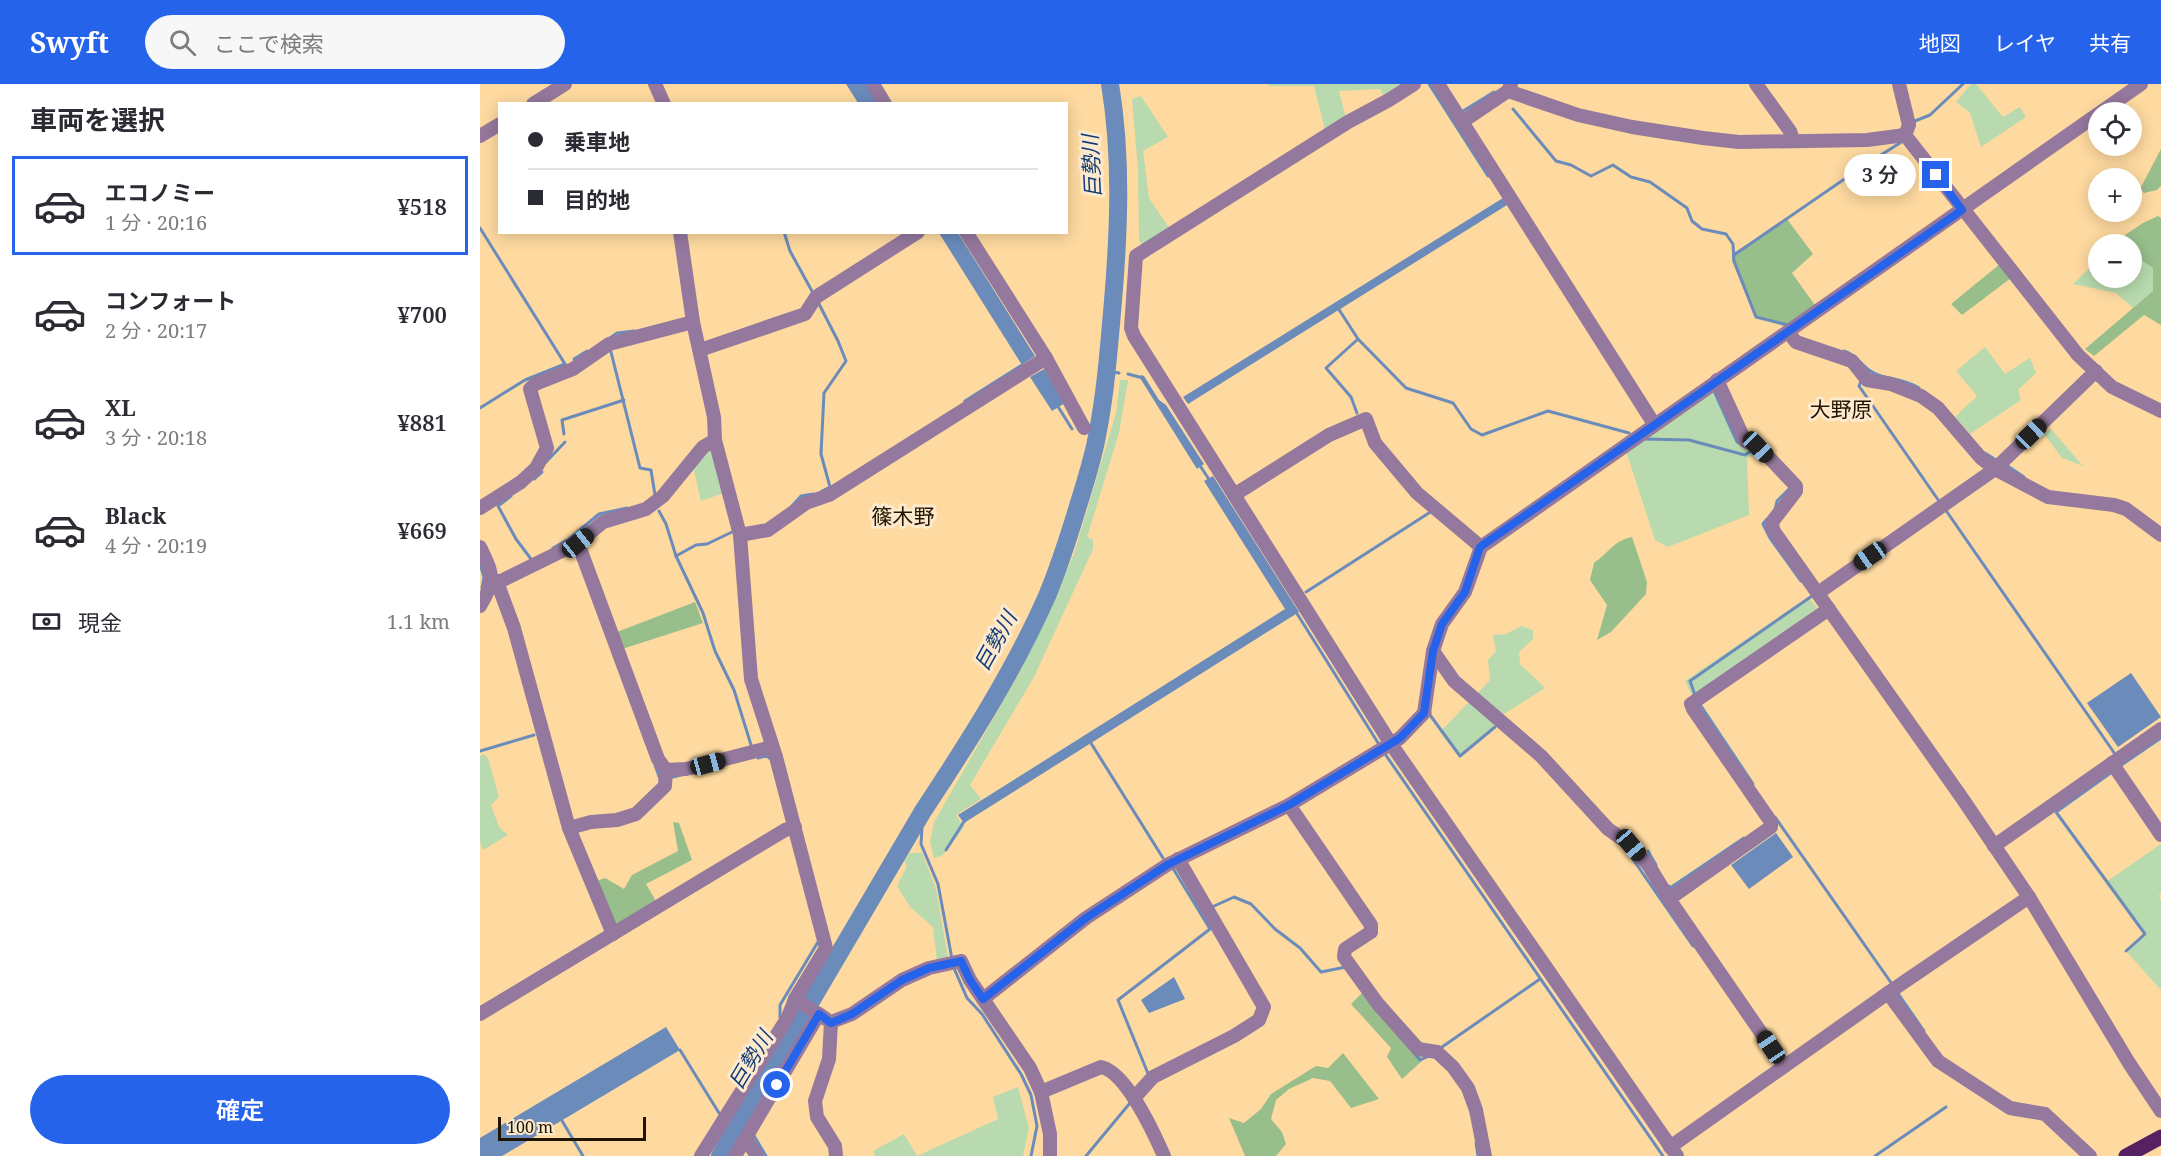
<!DOCTYPE html>
<html lang="ja">
<head>
<meta charset="utf-8">
<style>
  :root { --surface:#fff; --page:#f7f7f7; --text:#2b2b33; --muted:#7c7c81; --line:#e1e1e2; --accent:#2563eb }
  body { margin:0; font-family:"Noto Serif","Noto Sans JP",serif; background:var(--page); color:var(--text); height:100vh; display:flex; flex-direction:column; font-size:22px; white-space:nowrap }
  * { box-sizing:border-box; margin:0 }
  p { font-size:20px; color:var(--muted) }
  .icon { flex:none; width:33px; height:33px; fill:none; stroke:currentColor; stroke-width:2; stroke-linecap:round; stroke-linejoin:round }
  .map { position:relative; flex:1; overflow:hidden }
  .panel { display:flex; flex-direction:column; background:var(--surface); width:480px }
  .panel>* { flex:none }
  .top-card { position:absolute; left:18px; top:18px; width:570px; height:132px; border-radius:0px; box-shadow:0 3px 15px #0003; display:grid; align-content:center; height:132px; padding:0 30px; background:var(--surface) }
  .fabs { position:absolute; left:1608px; top:18px; display:grid; gap:12px }
  .fabs a { display:grid; place-items:center; width:54px; height:54px; border-radius:50%; background:var(--surface); box-shadow:0 3px 15px #0003; font-size:30px }
  .scale { position:absolute; left:18px; bottom:15px; width:148px; box-sizing:border-box; padding-left:6px; border:3px solid #221500; border-top:0; font-size:16px; line-height:21px; white-space:nowrap; color:#221500; -webkit-text-stroke:4px #fdeace; paint-order:stroke }
  .end { position:absolute; width:27px; height:27px; margin:-14px; border:8px solid #2563eb; background:#fff; box-shadow:0 0 0 3px #fff }
  .from { border-radius:50% }
  .bubble { position:absolute; height:42px; border-radius:21px; background:var(--surface); box-shadow:0 3px 15px #0003; font-size:20px; font-weight:600; line-height:42px; text-align:center }
  .car { position:absolute; width:18px; height:36px; margin:-18px -9px; border-radius:8px; box-shadow:0 0 4px 2px #0007; background:linear-gradient(#222 24%,#8ab4d8 0 40%,#222 0 76%,#8ab4d8 0 86%,#222 0) }
  .top-card b { display:flex; align-items:center; gap:21px; height:57px; font-size:22px }
  .top-card b+b { border-top:2px solid var(--line) }
  .top-card i { width:15px; height:15px; background:var(--text) }
  ul { padding:0; list-style:none }
  li { display:flex; align-items:center; gap:18px; height:99px; margin:0 12px 9px; padding:0 18px; border:3px solid transparent; border-radius:0px }
  li div { flex:1 }
  li b { display:block; font-size:22px }
  li em { font-style:normal; font-weight:600 }
  li.current { border-color:var(--accent) }
  li>.icon { width:54px; height:54px; stroke-width:1.5 }
  h2 { padding:0 30px; font-size:27px; line-height:72px }
  .pay { display:flex; align-items:center; gap:15px; height:66px; padding:0 30px; font-size:22px }
  .pay p { margin-inline-start:auto }
  .cta { display:flex; gap:12px; margin-top:auto; padding:12px 30px }
  .cta a { flex:1; height:69px; border-radius:36px; background:var(--accent); color:#fff; font-size:24px; font-weight:600; line-height:69px; text-align:center }
  header { display:flex; align-items:center; gap:36px; box-sizing:border-box; height:84px; padding:0 30px; background:var(--accent); color:#fff }
  header strong { font-size:28px }
  nav { display:flex; gap:33px; margin-inline-start:auto; font-size:21px }
  .search { width:420px; height:54px; background:var(--page); display:flex; align-items:center; gap:15px; box-sizing:border-box; padding:0 21px; border-radius:33px; color:var(--muted); font-size:22px }
  main { display:flex; flex:1; min-height:0 }
  .map>svg:first-child { display:block }
</style>
</head>
<body>
<header>
<strong>Swyft</strong>
<div class="search"><svg class="icon" aria-label="search" viewBox="0 0 24 24"><circle cx="10" cy="10" r="6"/><path d="M15 15l6 6"/></svg>ここで検索</div>
<nav><a>地図</a><a>レイヤ</a><a>共有</a></nav>
</header>
<main>
<section class="panel">
<h2>車両を選択</h2>
<ul>
<li class="current"><svg class="icon" aria-label="car" viewBox="0 0 24 24"><path d="M5 17H2v-5l4-1 3-4h7l3 4 3 1v5h-3M9 17h6M6 11h13"/><circle cx="7" cy="17" r="2"/><circle cx="17" cy="17" r="2"/></svg><div><b>エコノミー</b><p>1 分 · 20:16</p></div><em>¥518</em></li>
<li><svg class="icon" aria-label="car" viewBox="0 0 24 24"><path d="M5 17H2v-5l4-1 3-4h7l3 4 3 1v5h-3M9 17h6M6 11h13"/><circle cx="7" cy="17" r="2"/><circle cx="17" cy="17" r="2"/></svg><div><b>コンフォート</b><p>2 分 · 20:17</p></div><em>¥700</em></li>
<li><svg class="icon" aria-label="car" viewBox="0 0 24 24"><path d="M5 17H2v-5l4-1 3-4h7l3 4 3 1v5h-3M9 17h6M6 11h13"/><circle cx="7" cy="17" r="2"/><circle cx="17" cy="17" r="2"/></svg><div><b>XL</b><p>3 分 · 20:18</p></div><em>¥881</em></li>
<li><svg class="icon" aria-label="car" viewBox="0 0 24 24"><path d="M5 17H2v-5l4-1 3-4h7l3 4 3 1v5h-3M9 17h6M6 11h13"/><circle cx="7" cy="17" r="2"/><circle cx="17" cy="17" r="2"/></svg><div><b>Black</b><p>4 分 · 20:19</p></div><em>¥669</em></li>
</ul>
<div class="pay"><svg class="icon" aria-label="cash" viewBox="0 0 24 24"><path d="M3 7h18v10H3z"/><circle cx="12" cy="12" r="2"/></svg>現金<p>1.1 km</p></div>
<div class="cta"><a>確定</a></div>
</section>
<div class="map">
<svg width="1681" height="1072" viewBox="0 0 1681 1072">
  <rect width="100%" height="100%" fill="#fedaa0"/>
  <g fill="#b8daae">
    <polygon points="788,0 923,0 904,13 900,5 859,7 866,34 845,46 834,2 789,2"/>
    <polygon points="1491,0 1496,0 1523,33 1540,23 1546,33 1501,63 1490,29 1476,18"/>
    <polygon points="661,12 688,53 663,67 669,114 690,145 663,161 659,157 658,86 652,15"/>
    <polygon points="1652,170 1673,184 1673,207 1653,224 1636,209 1593,200 1618,176 1618,194 1652,194"/>
    <polygon points="1505,263 1525,290 1550,274 1556,289 1538,306 1541,316 1490,350 1475,333 1497,312 1476,287"/>
    <polygon points="640,296 648,296 639,349 607,453 613,455 613,465 554,593 490,701 501,715 476,731 484,743 463,771 454,774 450,758 454,738 537,593 594,470 636,329"/>
    <polygon points="1235,304 1260,357 1276,370 1267,374 1269,431 1188,463 1175,456 1146,367"/>
    <polygon points="1571,345 1603,382 1582,374 1564,350"/>
    <polygon points="225,367 236,368 247,408 221,417 213,382"/>
    <polygon points="1328,513 1340,527 1213,614 1205,597"/>
    <polygon points="1041,542 1053,546 1053,555 1039,568 1040,580 1065,604 1024,630 1004,653 980,674 960,648 1010,596 1008,576 1016,567 1013,551 1026,550"/>
    <polygon points="3,670 8,674 19,713 11,721 19,743 28,751 3,766 0,758 0,672"/>
    <polygon points="1681,760 1681,809 1679,811 1681,817 1681,906 1646,867 1665,850 1626,798"/>
    <polygon points="430,769 442,769 456,804 468,874 457,877 453,843 430,823 417,802 427,782 424,777"/>
    <polygon points="538,1003 549,1044 543,1072 395,1072 393,1067 424,1050 437,1072 518,1035 513,1013"/>
  </g>
  <g fill="#97be8b">
    <polygon points="1681,65 1681,102 1677,106 1664,109 1660,105"/>
    <polygon points="1678,132 1681,134 1681,241 1664,231 1614,272 1605,265 1673,207 1673,184 1652,170 1652,160 1643,160 1645,151 1663,139"/>
    <polygon points="1307,135 1333,170 1312,189 1337,224 1307,243 1275,233 1252,177 1252,170"/>
    <polygon points="1520,180 1531,194 1482,231 1471,220"/>
    <path d="M 1152,453 L 1167,498 L 1166,510 L 1131,548 L 1117,556 L 1127,521 L 1110,496 L 1114,479 C 1128,469 1135,456 1152,453 Z"/>
    <polygon points="215,518 223,539 142,565 137,548"/>
    <polygon points="193,738 199,739 212,776 166,800 177,819 134,843 114,798 125,794 144,805 152,791 198,767"/>
    <polygon points="884,907 943,976 922,995 907,973 911,964 871,920"/>
    <polygon points="863,969 899,1015 871,1024 850,997 833,994 809,1005 796,1016 791,1035 802,1048 806,1060 796,1072 765,1072 749,1034 764,1039 781,1025 791,1010 836,982 848,984"/>
  </g>
  <g fill="#6b8bbb">
    <polygon points="366,0 386,0 398,19 378,19"/>
    <polygon points="1023,114 1027,121 708,320 703,313"/>
    <polygon points="459,149 478,149 555,272 542,281"/>
    <polygon points="564,285 585,319 572,327 550,293"/>
    <polygon points="661,291 664,292 679,316 686,321 724,380 717,385 660,294"/>
    <polygon points="733,392 819,528 484,739 478,731 805,525 724,397"/>
    <polygon points="1651,589 1681,633 1638,663 1607,619"/>
    <polygon points="1296,749 1313,773 1269,805 1251,781"/>
    <polygon points="694,893 705,915 669,929 661,916"/>
    <polygon points="186,943 200,966 22,1072 0,1072 0,1054"/>
  </g>
  <g fill="none" stroke-linecap="round" stroke-linejoin="round">
    <g stroke="#6b8bbb" stroke-width="3">
      <polyline points="949,0 1008,92"/>
      <polyline points="1033,25 1076,77 1091,81 1111,92 1133,81 1151,93 1170,98 1207,124 1212,137 1222,145 1246,150 1253,160 1254,177 1276,233 1308,241"/>
      <polyline points="983,27 1014,8"/>
      <polyline points="1434,40 1435,37 1450,31 1483,0"/>
      <polyline points="0,144 85,280 45,296 0,324"/>
      <polyline points="304,148 310,167 333,209"/>
      <polyline points="1254,171 1382,83 1423,57"/>
      <polyline points="338,218 358,257 366,277 344,309 341,370 350,403 342,407"/>
      <polyline points="858,224 878,255 846,284 871,313 877,329"/>
      <polyline points="130,254 137,249 154,247"/>
      <polyline points="878,255 926,304 973,319 991,345 1002,351 1068,327 1149,349"/>
      <polyline points="130,264 160,384 171,386 175,411"/>
      <path d="M 1364,267 C 1379,272 1382,284 1394,289 C 1409,296 1423,294 1439,304"/>
      <polyline points="94,275 107,267"/>
      <polyline points="627,287 639,289"/>
      <polyline points="648,290 663,294"/>
      <polyline points="1381,297 1379,302 1461,420"/>
      <polyline points="1234,307 1257,358 1261,360"/>
      <polyline points="485,317 542,281"/>
      <polyline points="577,321 592,345"/>
      <polyline points="84,350 82,336 144,316"/>
      <polyline points="1165,355 1209,356 1265,371 1273,366 1275,367"/>
      <polyline points="1505,369 1516,376"/>
      <polyline points="66,378 85,358"/>
      <polyline points="719,380 730,397"/>
      <polyline points="1526,381 1544,393"/>
      <polyline points="54,395 62,388"/>
      <polyline points="31,412 18,422 36,455 51,475"/>
      <polyline points="312,422 321,412 333,410"/>
      <polyline points="1465,425 1635,670"/>
      <polyline points="1295,426 1297,417 1309,405"/>
      <polyline points="179,427 186,440 196,472 223,529 235,567 254,606 272,664"/>
      <polyline points="1287,435 1283,440 1290,454 1321,497"/>
      <polyline points="73,464 89,455 119,430 147,424"/>
      <polyline points="196,472 216,461 227,460 252,448"/>
      <polyline points="0,480 4,493 2,504"/>
      <polyline points="826,508 952,427"/>
      <polyline points="816,528 900,662"/>
      <polyline points="1215,611 1210,597 1332,512"/>
      <polyline points="1219,619 1273,700"/>
      <polyline points="950,628 950,631 980,672 1015,643"/>
      <polyline points="609,656 683,774"/>
      <polyline points="0,667 54,651"/>
      <polyline points="903,667 1183,1072"/>
      <polyline points="278,674 289,671 289,674"/>
      <polyline points="175,681 180,695"/>
      <polyline points="1640,682 1681,654"/>
      <polyline points="1632,688 1576,728 1665,850 1646,867"/>
      <polyline points="193,693 201,691"/>
      <polyline points="443,727 441,760 458,800 472,875"/>
      <polyline points="1295,733 1412,900"/>
      <polyline points="466,766 485,736"/>
      <polyline points="1168,767 1176,781"/>
      <polyline points="1150,771 1213,862"/>
      <polyline points="1189,802 1190,804 1264,754"/>
      <polyline points="732,823 754,813 771,820 795,845 820,864 841,888 866,883"/>
      <polyline points="473,882 487,914 502,930 541,990 551,1011 557,1042 551,1072"/>
      <polyline points="1417,908 1444,947"/>
      <polyline points="300,933 300,921 338,858"/>
      <polyline points="962,963 1060,895"/>
      <polyline points="200,966 239,1029"/>
      <polyline points="935,970 940,976 949,972"/>
      <polyline points="669,992 638,916 730,845 694,786"/>
      <polyline points="81,1035 103,1072"/>
      <polyline points="273,1050 286,1072"/>
      <polyline points="996,1059 998,1072"/>
      <polyline points="606,1072 650,1019"/>
      <polyline points="1395,1072 1466,1023"/>
    </g>
    <path stroke="#6b8bbb" stroke-width="18" d="M 240,1072 L 443,727 C 488,659 534,587 567,512 C 579,483 589,452 598,422 C 605,399 613,375 617,352 C 626,307 629,262 633,217 C 639,145 642,72 630,0"/>
    <g stroke="#95789d" stroke-width="14">
      <polyline points="175,0 184,20"/>
      <polyline points="393,0 405,20"/>
      <polyline points="934,0 909,16 868,38 656,172 651,244 654,252 911,660 1197,1072"/>
      <polyline points="958,0 1174,340"/>
      <polyline points="1276,0 1310,47 1313,56"/>
      <polyline points="1419,0 1429,41 1425,51"/>
      <polyline points="1028,7 1098,31 1152,43 1223,54 1259,58 1387,56 1425,51"/>
      <polyline points="53,20 85,0"/>
      <polyline points="1621,28 1661,0"/>
      <polyline points="982,38 1028,7 1031,0"/>
      <polyline points="1425,51 1598,271 1632,303 1681,327"/>
      <polyline points="0,52 20,40"/>
      <polyline points="486,148 566,274 604,344"/>
      <polyline points="1308,248 1316,258 1372,277 1387,296 1411,300 1441,312 1458,324 1501,374 1515,385 1568,413 1634,421 1646,425 1681,451"/>
      <polyline points="220,266 325,230 336,213 438,148"/>
      <polyline points="1237,296 1265,357 1279,363 1316,402 1316,407 1292,438 1293,446 1482,714 1549,813 1649,979 1681,1027"/>
      <polyline points="754,411 849,351 886,335 895,359 937,409 1001,463"/>
      <polyline points="0,424 41,398 56,384 67,364 50,305 55,300 93,285 129,260 213,238"/>
      <polyline points="260,451 288,446 326,419 349,411 566,274"/>
      <polyline points="98,459 178,675 186,686 206,685 292,663"/>
      <path d="M 0,463 C 13,490 16,496 0,522"/>
      <polyline points="12,497 21,497 98,459 123,438 166,425 183,412 223,363 235,356 234,333 213,238 200,148"/>
      <polyline points="12,497 20,506 34,544 89,744 133,850"/>
      <polyline points="1338,509 1515,385 1616,287"/>
      <polyline points="953,567 974,597 1061,672 1128,745 1151,761 1169,782 1189,815 1304,982"/>
      <polyline points="1632,679 1681,751"/>
      <polyline points="809,721 891,841 891,848 865,865 864,873 898,920 938,965 957,968 973,983 988,1004 996,1026 1005,1072"/>
      <polyline points="89,744 111,738 137,736 156,730 185,702 186,686"/>
      <polyline points="1514,762 1681,645"/>
      <polyline points="1189,815 1291,743 1291,738 1213,625 1211,620 1349,525"/>
      <polyline points="1408,909 1458,977 1530,1024 1565,1030 1610,1072"/>
      <polyline points="315,915 346,935"/>
      <polyline points="503,915 606,834 687,781 809,721 920,654 944,629 953,567 962,540 985,508 1001,463 1618,30"/>
      <polyline points="0,930 305,746 315,743"/>
      <polyline points="351,938 372,930 422,896 449,884 481,877 490,896 550,984 561,1008 570,1050 570,1072"/>
      <polyline points="351,938 349,975 335,1017 337,1033 355,1062 356,1072"/>
      <path d="M 561,1008 L 621,983 C 646,988 674,1049 684,1072"/>
      <polyline points="654,1014 673,993 754,952 779,936 784,923 698,775"/>
      <polyline points="266,1055 277,1072"/>
      <polyline points="1190,1063 1408,909 1549,813"/>
      <polyline points="221,1072 308,933 315,915 346,864 296,673 271,595 260,451 235,356"/>
      <polyline points="255,1072 339,930"/>
    </g>
    <polyline stroke="#552163" stroke-width="15" points="1646,1072 1681,1053"/>
  </g>
  <g fill="none" stroke-linecap="round" stroke-linejoin="round">
    <polyline stroke="#2563eb" stroke-width="8" points="297,1001 339,930 351,939 372,930 422,896 449,884 481,877 490,896 503,915 606,834 687,781 809,721 920,654 944,629 953,567 962,540 985,508 1000,463 1482,126 1456,91"/>
  </g>
  <g text-anchor="middle" stroke-width="6" stroke-linejoin="round" paint-order="stroke">
    <g font-size="21" font-style="italic" fill="#123b77" stroke="#fdeace">
      <text transform="translate(612 82) rotate(-93)" y="7">巨勢川</text>
      <text transform="translate(516 557) rotate(-61)" y="7">巨勢川</text>
      <text transform="translate(271 976) rotate(-59)" y="7">巨勢川</text>
    </g>
    <g font-size="21" fill="#221500" stroke="#fdeace">
      <text x="1361" y="333">大野原</text>
      <text x="423" y="440">篠木野</text>
    </g>
  </g>
</svg>
<div class="fabs">
<a><svg class="icon" aria-label="locate" viewBox="0 0 24 24"><circle cx="12" cy="12" r="6"/><path d="M12 2v4M12 18v4M2 12h4M18 12h4"/></svg></a>
<a>+</a>
<a>−</a>
</div>
<div class="scale">100 m</div>
<i class="end from" style="left:297px;top:1001px"></i>
<i class="end" style="left:1456px;top:91px"></i>
<div class="bubble" style="left:1364px;top:70px;width:72px">3 分</div>
<i class="car" style="left:1551px;top:350px;rotate:46deg"></i>
<i class="car" style="left:1278px;top:363px;rotate:136deg"></i>
<i class="car" style="left:98px;top:459px;rotate:51deg"></i>
<i class="car" style="left:1390px;top:472px;rotate:235deg"></i>
<i class="car" style="left:228px;top:680px;rotate:75deg"></i>
<i class="car" style="left:1151px;top:761px;rotate:140deg"></i>
<i class="car" style="left:1291px;top:963px;rotate:326deg"></i>
<div class="top-card">
<b><i class="from"></i>乗車地</b>
<b><i></i>目的地</b>
</div>
</div>
</main>
</body>
</html>
